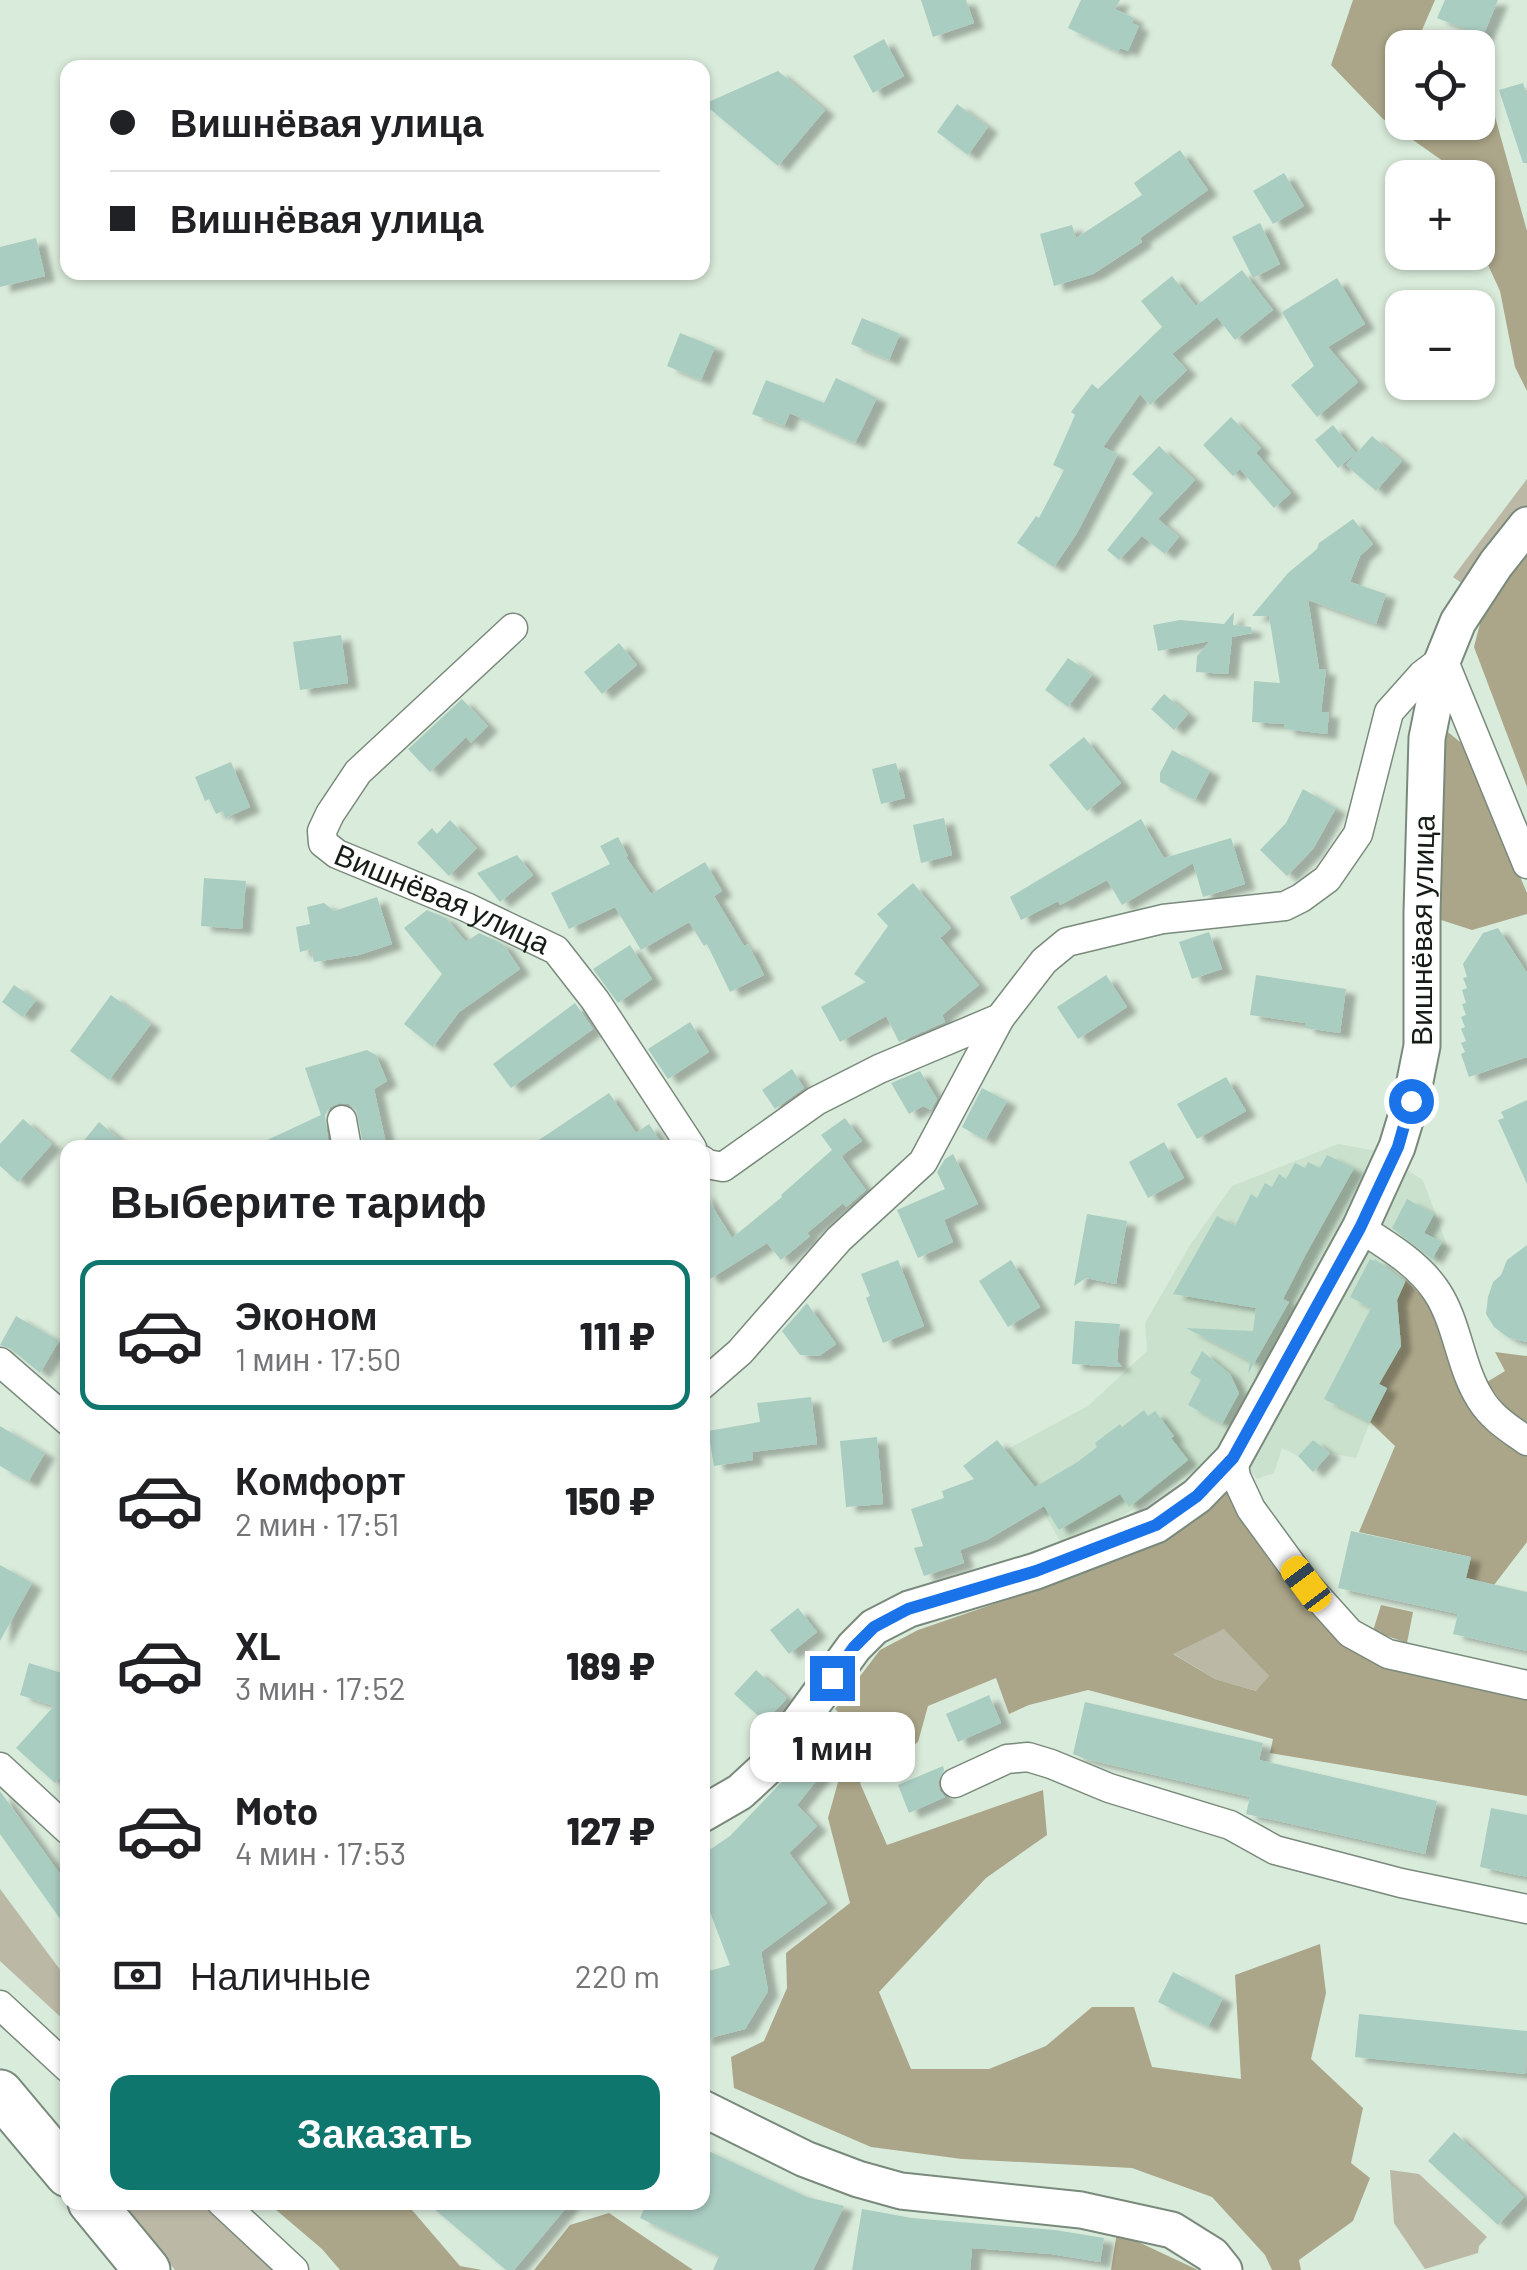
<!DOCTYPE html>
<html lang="ru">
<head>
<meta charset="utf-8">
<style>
  :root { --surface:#fff; --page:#f6f6f6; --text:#202124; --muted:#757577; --line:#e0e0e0; --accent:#0f766e }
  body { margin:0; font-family:Barlow,sans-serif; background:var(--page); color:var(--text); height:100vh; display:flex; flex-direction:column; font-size:38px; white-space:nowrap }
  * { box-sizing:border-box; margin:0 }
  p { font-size:32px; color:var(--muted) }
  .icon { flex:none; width:55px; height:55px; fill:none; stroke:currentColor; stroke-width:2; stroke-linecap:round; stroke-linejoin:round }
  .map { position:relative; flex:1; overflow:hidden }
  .drawer { position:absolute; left:60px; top:1140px; width:650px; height:1070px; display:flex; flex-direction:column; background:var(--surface); border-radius:20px; box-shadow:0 2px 8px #0004 }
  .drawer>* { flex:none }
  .top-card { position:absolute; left:60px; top:60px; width:650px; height:220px; border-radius:20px; box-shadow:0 2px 8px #0004; display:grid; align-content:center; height:220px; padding:0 50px; background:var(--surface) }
  .buttons { position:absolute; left:1385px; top:30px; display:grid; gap:20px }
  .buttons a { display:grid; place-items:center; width:110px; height:110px; border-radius:20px; background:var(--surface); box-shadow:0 2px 8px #0004; font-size:50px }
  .end { position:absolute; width:45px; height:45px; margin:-22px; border:12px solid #1a73e8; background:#fff; box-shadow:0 0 0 5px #fff }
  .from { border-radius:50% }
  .bubble { position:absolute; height:70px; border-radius:20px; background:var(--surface); box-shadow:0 2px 8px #0004; font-size:32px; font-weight:800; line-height:70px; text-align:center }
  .car { position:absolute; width:30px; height:60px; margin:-30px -15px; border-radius:12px; box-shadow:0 0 8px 2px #0007; background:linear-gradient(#f5c518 24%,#345 0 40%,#f5c518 0 76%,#345 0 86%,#f5c518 0) }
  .top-card b { display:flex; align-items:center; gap:35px; height:95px; font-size:38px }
  .top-card b+b { border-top:2px solid var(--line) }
  .top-card i { width:25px; height:25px; background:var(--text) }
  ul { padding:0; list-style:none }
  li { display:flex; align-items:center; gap:30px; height:150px; margin:0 20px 15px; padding:0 30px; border:5px solid transparent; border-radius:20px }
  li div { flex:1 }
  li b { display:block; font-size:38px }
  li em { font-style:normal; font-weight:800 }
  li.active { border-color:var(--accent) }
  li>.icon { width:90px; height:90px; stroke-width:1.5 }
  h2 { padding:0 50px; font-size:45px; line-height:120px }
  .pay { display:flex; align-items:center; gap:25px; height:110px; padding:0 50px; font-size:38px }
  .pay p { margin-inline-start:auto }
  .button { display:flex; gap:20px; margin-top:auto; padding:20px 50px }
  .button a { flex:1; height:115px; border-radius:20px; background:var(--accent); color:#fff; font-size:40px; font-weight:800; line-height:115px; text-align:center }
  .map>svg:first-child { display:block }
</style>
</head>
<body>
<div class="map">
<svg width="1527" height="2270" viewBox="0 0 1527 2270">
  <defs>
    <filter id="shadow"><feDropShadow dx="10" dy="5.5" stdDeviation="2.5" flood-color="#0004"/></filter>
  </defs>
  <rect width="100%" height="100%" fill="#d9ebdb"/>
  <polygon fill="#cae2cd" points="1338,1144 1377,1151 1423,1180 1447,1245 1421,1295 1406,1280 1397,1299 1401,1346 1387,1388 1370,1422 1356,1458 1330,1453 1313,1440 1298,1456 1282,1448 1274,1473 1257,1479 1230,1449 1119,1518 1060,1541 1008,1449 1088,1406 1147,1351 1145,1323 1192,1242 1232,1186"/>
  <g fill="#bbb8a6">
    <polygon points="1527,479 1527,513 1469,588 1453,577"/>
    <polygon points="1225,1628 1270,1677 1256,1691 1215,1679 1172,1653"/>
    <polygon points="0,1889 67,1979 67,2023 0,1961"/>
    <polygon points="1390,2170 1419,2174 1487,2237 1479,2246 1478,2253 1425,2269 1394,2223"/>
    <polygon points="121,2203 199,2203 279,2270 175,2270"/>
  </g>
  <g fill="#aba689" fill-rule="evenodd">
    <polygon points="1353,0 1435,0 1419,37 1444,47 1402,48 1402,122 1478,122 1478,62 1480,63 1527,231 1527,391 1515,367 1500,291 1478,243 1478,178 1453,177 1450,166 1383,119 1331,65"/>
    <polygon points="1527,551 1527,787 1474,647 1483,612"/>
    <polygon points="1438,724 1465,746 1527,893 1527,914 1472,930 1432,917"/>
    <polygon points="1406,1280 1430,1304 1527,1452 1527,1542 1494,1585 1466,1578 1471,1557 1359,1532 1395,1446 1370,1422 1387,1389 1379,1384 1401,1346 1397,1300"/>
    <polygon points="1495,1352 1527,1356 1527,1424 1507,1410 1487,1382 1505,1371"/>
    <path d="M 1228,1472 L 1343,1641 L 1527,1694 L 1527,1796 L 1270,1753 L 1273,1739 L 1088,1690 L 1029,1705 L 1009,1714 L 996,1678 L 928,1706 L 918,1742 L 860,1783 L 887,1845 L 1043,1790 L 1047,1835 L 986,1878 L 879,1992 L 911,2069 L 989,2069 L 1046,2046 L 1092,2007 L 1134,2007 L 1152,2067 L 1241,2079 L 1235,1975 L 1320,1944 L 1326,1993 L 1311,2059 L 1363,2108 L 1351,2163 L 1370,2178 L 1353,2221 L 1299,2260 L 1301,2270 L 1272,2270 L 1265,2255 L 1212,2197 L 1132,2168 L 962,2159 L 871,2147 L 734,2088 L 731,2057 L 764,2041 L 787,1988 L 786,1953 L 850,1903 L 828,1818 L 842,1768 L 869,1743 L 835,1709 L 880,1650 L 918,1630 L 1011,1598 L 1157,1541 ZM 1224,1629 L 1269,1676 L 1256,1691 L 1215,1679 L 1173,1654 Z"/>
    <polygon points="1381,1605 1413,1612 1407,1643 1373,1631"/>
    <polygon points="268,2203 406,2203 460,2266 482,2270 340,2270 322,2249"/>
    <polygon points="609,2213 693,2270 534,2270 570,2225"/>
    <polygon points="1117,2232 1198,2270 1111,2270"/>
  </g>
  <g fill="#aacdc2" filter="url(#shadow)">
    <polygon points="921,0 966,0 974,23 933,37"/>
    <polygon points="1081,0 1120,0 1115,9 1134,18 1132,23 1139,26 1128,51 1120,48 1118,52 1068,28"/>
    <polygon points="1445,0 1498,0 1483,36 1437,18"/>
    <polygon points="884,39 904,76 873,93 853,56"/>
    <polygon points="778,71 825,110 778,166 704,104"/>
    <polygon points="1523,83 1527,95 1527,163 1523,163 1499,90"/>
    <polygon points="957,104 988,127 968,155 937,132"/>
    <polygon points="1180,150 1208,190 1140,238 1142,242 1093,274 1054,286 1040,234 1072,225 1076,238 1142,195 1134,183"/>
    <polygon points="1284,173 1304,206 1273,224 1253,191"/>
    <polygon points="1260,223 1280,264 1253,278 1232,237"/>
    <polygon points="36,238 45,276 0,287 0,247"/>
    <polygon points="1242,270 1273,310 1235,340 1217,317 1172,354 1187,370 1150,405 1140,394 1103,447 1118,454 1077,533 1054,567 1017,543 1036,516 1039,518 1064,470 1053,465 1075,415 1071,412 1092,384 1098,389 1162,327 1141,301 1172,276 1196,306"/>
    <polygon points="1337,278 1365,324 1328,347 1358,382 1317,417 1291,385 1314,366 1282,312"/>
    <polygon points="862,318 900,334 889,360 851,344"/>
    <polygon points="680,333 715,347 701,380 667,366"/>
    <polygon points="836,378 877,398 855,443 790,413 784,426 752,414 766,380 824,403"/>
    <polygon points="1231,417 1261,448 1256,453 1291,493 1274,508 1240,469 1233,476 1203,445"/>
    <polygon points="1333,425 1356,453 1338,468 1315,440"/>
    <polygon points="1372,436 1402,461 1376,491 1346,465"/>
    <polygon points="1159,446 1195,480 1158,519 1179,537 1165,554 1142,536 1119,560 1107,550 1153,493 1132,474"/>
    <polygon points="1353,519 1373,544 1360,556 1350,582 1386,594 1376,624 1308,600 1319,669 1326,670 1321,712 1329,712 1327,734 1284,729 1285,724 1252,722 1254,681 1280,683 1269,616 1252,616 1288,573 1317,549 1319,543"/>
    <polygon points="1234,612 1233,625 1251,627 1252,633 1232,637 1228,674 1196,672 1197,656 1210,641 1158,651 1153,625 1180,620 1224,624"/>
    <polygon points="341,635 348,683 300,690 293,642"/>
    <polygon points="619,643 637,665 602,694 584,672"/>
    <polygon points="1068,658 1092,675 1068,707 1045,690"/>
    <polygon points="1164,694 1188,714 1174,730 1151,709"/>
    <polygon points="462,699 488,726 471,743 466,737 430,772 408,749"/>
    <polygon points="1084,737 1121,783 1087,811 1049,765"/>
    <polygon points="1172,750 1210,771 1195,800 1160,782 1160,773"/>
    <polygon points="231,762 250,807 225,818 223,811 216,814 209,799 205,801 195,777"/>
    <polygon points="896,763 905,798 881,804 872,769"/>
    <polygon points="1303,789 1336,808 1313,849 1287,876 1260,850 1286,823"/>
    <polygon points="944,818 952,855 921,863 913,825"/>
    <polygon points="1141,819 1164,858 1231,838 1245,884 1203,897 1193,863 1122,905 1107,880 1060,905 1058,901 1021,920 1010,897"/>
    <polygon points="450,820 477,848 449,876 417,843 432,828 437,834"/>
    <polygon points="618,837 628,856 626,857 651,894 705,862 722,891 714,896 744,946 748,944 764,975 730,992 707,944 704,946 689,922 641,950 615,907 569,929 551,893 610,864 600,846"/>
    <polygon points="517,855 533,875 500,902 477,873"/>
    <polygon points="204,878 246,881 242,929 201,926"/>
    <polygon points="913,883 951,928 940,938 979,985 942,1015 945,1022 899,1042 886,1016 840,1042 821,1007 866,982 854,974 888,926 877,914"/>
    <polygon points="377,897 392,944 359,955 314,962 311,949 300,952 296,927 310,924 307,907 324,903 334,911"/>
    <polygon points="427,910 446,918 466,942 479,933 503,944 520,969 459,1012 433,1047 404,1024 442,974 404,928"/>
    <polygon points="1498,928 1527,973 1527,1057 1469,1077 1461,1054 1465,1052 1461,1043 1466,1041 1461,1029 1465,1027 1461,1017 1466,1015 1462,1004 1466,1003 1462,990 1467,988 1463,978 1467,977 1463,964 1483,933"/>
    <polygon points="1209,932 1222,969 1192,979 1179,942"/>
    <polygon points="630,945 652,979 618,1003 593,969"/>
    <polygon points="1106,975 1127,1007 1078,1039 1057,1007"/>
    <polygon points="1256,975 1346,989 1340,1033 1305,1028 1305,1023 1250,1015"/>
    <polygon points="14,985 36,1000 23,1017 2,1002"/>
    <polygon points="111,995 151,1024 109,1080 70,1051"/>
    <polygon points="575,1003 593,1029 511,1088 493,1064"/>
    <polygon points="690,1022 709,1052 668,1079 648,1049"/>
    <polygon points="367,1050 376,1055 387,1081 374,1089 387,1148 364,1148 356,1110 349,1104 340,1103 330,1107 325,1115 329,1148 250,1148 321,1115 305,1068"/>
    <polygon points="792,1069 804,1088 775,1109 762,1090"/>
    <polygon points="920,1071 937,1099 931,1110 923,1106 909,1114 891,1083"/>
    <polygon points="1226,1077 1246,1111 1197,1139 1177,1104"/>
    <polygon points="982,1088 1007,1101 985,1140 962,1127"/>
    <polygon points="609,1093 636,1133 649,1124 665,1148 527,1148"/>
    <polygon points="1527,1100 1527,1184 1498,1120 1504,1118 1501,1112"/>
    <polygon points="845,1118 862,1141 841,1156 866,1190 846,1207 843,1203 807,1233 810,1236 781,1260 767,1243 710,1279 702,1267 702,1190 732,1238 782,1197 781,1195 832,1150 821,1135"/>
    <polygon points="23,1119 52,1144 18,1182 0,1166 0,1144"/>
    <polygon points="99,1122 130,1148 78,1148"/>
    <polygon points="1164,1142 1184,1178 1148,1198 1129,1162"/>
    <polygon points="953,1154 978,1204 944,1220 953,1242 918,1258 897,1210 945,1189 937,1172 945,1159"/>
    <polygon points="1327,1155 1354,1168 1306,1254 1283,1299 1289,1302 1248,1374 1250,1361 1186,1328 1253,1331 1256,1308 1173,1294 1217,1216 1235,1226 1251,1194 1257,1198 1265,1183 1272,1187 1279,1174 1286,1179 1295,1163 1305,1168 1308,1162 1320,1168"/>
    <polygon points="1407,1199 1434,1214 1424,1233 1442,1242 1432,1259 1392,1228"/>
    <polygon points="1087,1214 1127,1221 1116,1284 1086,1278 1074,1286"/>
    <polygon points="1527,1245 1527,1342 1509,1338 1494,1327 1486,1314 1488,1297 1493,1282 1501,1275 1507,1260"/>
    <polygon points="1370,1259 1374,1261 1375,1259 1405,1282 1397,1300 1401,1346 1379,1384 1387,1388 1370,1422 1324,1399 1371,1308 1350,1297"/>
    <polygon points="898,1260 924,1326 883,1343 866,1298 870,1296 861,1274"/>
    <polygon points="1011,1260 1040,1307 1008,1327 979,1281"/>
    <polygon points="807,1303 836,1344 819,1356 800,1355 782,1331"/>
    <polygon points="16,1316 59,1341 40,1373 11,1349 0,1345"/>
    <polygon points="1075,1321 1120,1324 1117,1361 1122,1367 1072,1364"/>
    <polygon points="1202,1351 1230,1374 1239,1393 1222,1424 1188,1405 1201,1380 1190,1373"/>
    <polygon points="811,1397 817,1444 752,1452 753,1460 714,1466 708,1431 760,1422 757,1403"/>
    <polygon points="1144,1410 1148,1416 1155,1411 1174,1436 1171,1438 1188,1460 1129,1507 1120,1494 1059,1530 1044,1506 987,1540 960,1550 964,1563 924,1576 914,1548 923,1546 911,1509 944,1498 942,1491 974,1479 963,1466 997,1440 1035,1487 1079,1461 1097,1447 1095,1443 1120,1424 1122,1427"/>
    <polygon points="0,1426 45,1453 28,1482 0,1466"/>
    <polygon points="877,1437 883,1504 846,1507 840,1441"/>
    <polygon points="1313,1440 1330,1453 1313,1472 1298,1456"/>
    <polygon points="1351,1531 1471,1557 1466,1578 1527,1592 1527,1651 1453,1634 1458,1614 1338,1588"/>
    <polygon points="0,1565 32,1583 0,1641"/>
    <polygon points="798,1608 817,1632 789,1654 770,1630"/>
    <polygon points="29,1663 68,1675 68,1770 55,1783 16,1748 54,1706 20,1695"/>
    <polygon points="756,1670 787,1698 765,1722 734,1694"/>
    <polygon points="989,1695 1001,1723 958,1742 946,1714"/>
    <polygon points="1085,1702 1263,1743 1259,1760 1437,1801 1425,1854 1246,1814 1250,1797 1085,1759 1073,1754"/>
    <polygon points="825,1731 843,1747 797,1805 817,1826 789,1853 827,1903 761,1952 768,1991 745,2029 702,2040 702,1973 730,1965 702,1891 702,1855 730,1836 794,1769"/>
    <polygon points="943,1766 944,1770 938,1782 940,1791 945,1797 909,1813 898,1785"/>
    <polygon points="0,1791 68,1885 68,1930 0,1834"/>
    <polygon points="1491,1808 1527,1815 1527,1877 1480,1867"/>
    <polygon points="1173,1972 1223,1998 1208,2027 1158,2002"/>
    <polygon points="1359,2014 1527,2031 1526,2074 1355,2057"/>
    <polygon points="1454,2132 1524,2197 1498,2225 1428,2161"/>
    <polygon points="702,2148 807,2197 844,2206 813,2270 713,2270 719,2256 640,2218 647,2202 702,2202"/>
    <polygon points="426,2202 571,2202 514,2270 506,2270"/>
    <polygon points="862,2209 912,2218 1055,2230 1104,2238 1100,2262 1051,2254 972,2248 970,2270 852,2270"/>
  </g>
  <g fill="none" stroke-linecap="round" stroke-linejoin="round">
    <defs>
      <g id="minor">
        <path id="s1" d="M 513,628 L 358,772 L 330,814 L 322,831 L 323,843 L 337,854 L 466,907 L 556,950 L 595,1000 L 692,1148"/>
        <polyline points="342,1120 347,1148"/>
        <polyline points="702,1160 707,1164 723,1167 816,1101 879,1069 1000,1018"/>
        <path d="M 1360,1228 C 1388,1246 1419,1264 1437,1292 C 1458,1324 1460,1368 1481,1400 C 1492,1418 1510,1429 1527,1441"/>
        <polyline points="0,1362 68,1421"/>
        <polyline points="702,1385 740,1352 839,1239 923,1162 1000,1018 1044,961 1067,942 1163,919 1285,906 1301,898 1327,879 1358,834 1389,712 1422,675 1443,659 1527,864"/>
        <polyline points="1233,1459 1236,1477 1251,1509 1305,1583 1350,1633 1388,1654 1527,1685"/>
        <polyline points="0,1767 68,1830"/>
        <polyline points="955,1783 1007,1759 1028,1757 1051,1764 1109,1788 1230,1825 1275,1850 1401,1883 1527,1909"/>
        <polyline points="0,2005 68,2068"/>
        <polyline points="221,2202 294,2270"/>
      </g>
      <g id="tertiary">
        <path id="s2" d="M 702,1814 L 740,1792 L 766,1768 L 854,1647 L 874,1627 L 909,1609 L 1036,1571 L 1156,1525 L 1197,1496 L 1233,1459 L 1360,1228 L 1397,1147 L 1411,1101 L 1422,1046 L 1422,912 L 1427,738 L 1443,659 L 1458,622 L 1496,564 L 1527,525"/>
        <polyline points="702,2108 805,2159 858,2179 901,2191 1081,2210 1172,2230 1212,2255 1224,2270"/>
      </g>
      <g id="trunk">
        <polyline points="0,2093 68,2174"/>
        <polyline points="91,2202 147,2270"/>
      </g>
    </defs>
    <use href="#minor" stroke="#798a7c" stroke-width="31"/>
    <use href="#tertiary" stroke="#798a7c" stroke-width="39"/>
    <use href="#trunk" stroke="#798a7c" stroke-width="49"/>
    <use href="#minor" stroke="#fff" stroke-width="28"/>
    <use href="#tertiary" stroke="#fff" stroke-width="35"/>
    <use href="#trunk" stroke="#fff" stroke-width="45"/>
  </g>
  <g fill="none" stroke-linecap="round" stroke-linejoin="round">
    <polyline stroke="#1a73e8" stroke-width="12" points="832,1678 854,1647 874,1627 908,1609 1036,1571 1156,1525 1197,1496 1233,1458 1360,1228 1398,1147 1411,1101"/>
  </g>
  <g text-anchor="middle" stroke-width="8" stroke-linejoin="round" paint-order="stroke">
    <g font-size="30" fill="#161c16" stroke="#fff">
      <text dy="10" stroke="none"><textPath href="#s1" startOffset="425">Вишнёвая улица</textPath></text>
      <text dy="10" stroke="none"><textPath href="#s2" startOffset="1232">Вишнёвая улица</textPath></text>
    </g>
  </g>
</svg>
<div class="buttons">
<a><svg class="icon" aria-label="locate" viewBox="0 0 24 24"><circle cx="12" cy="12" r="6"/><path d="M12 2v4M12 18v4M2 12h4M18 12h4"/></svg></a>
<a>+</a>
<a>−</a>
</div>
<i class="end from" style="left:1411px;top:1101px"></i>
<i class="end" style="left:832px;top:1678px"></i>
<div class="bubble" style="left:750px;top:1712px;width:165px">1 мин</div>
<i class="car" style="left:1306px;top:1584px;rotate:323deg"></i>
<div class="top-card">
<b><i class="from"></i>Вишнёвая улица</b>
<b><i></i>Вишнёвая улица</b>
</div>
<section class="drawer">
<h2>Выберите тариф</h2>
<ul>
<li class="active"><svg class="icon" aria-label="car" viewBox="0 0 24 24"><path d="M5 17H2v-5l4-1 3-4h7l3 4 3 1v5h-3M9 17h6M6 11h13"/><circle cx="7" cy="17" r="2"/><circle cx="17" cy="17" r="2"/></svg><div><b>Эконом</b><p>1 мин · 17:50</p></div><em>111 ₽</em></li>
<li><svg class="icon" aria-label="car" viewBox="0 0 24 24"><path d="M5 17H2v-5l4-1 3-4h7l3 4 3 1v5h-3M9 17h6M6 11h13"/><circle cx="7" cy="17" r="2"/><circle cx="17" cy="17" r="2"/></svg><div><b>Комфорт</b><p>2 мин · 17:51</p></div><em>150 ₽</em></li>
<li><svg class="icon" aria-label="car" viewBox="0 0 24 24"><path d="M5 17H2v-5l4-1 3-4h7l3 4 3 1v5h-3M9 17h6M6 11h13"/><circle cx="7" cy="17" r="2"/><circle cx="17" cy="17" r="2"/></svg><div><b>XL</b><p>3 мин · 17:52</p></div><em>189 ₽</em></li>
<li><svg class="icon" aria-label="car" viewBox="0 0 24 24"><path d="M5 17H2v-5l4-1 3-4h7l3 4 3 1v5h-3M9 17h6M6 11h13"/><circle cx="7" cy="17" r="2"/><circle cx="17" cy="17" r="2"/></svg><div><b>Moto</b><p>4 мин · 17:53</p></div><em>127 ₽</em></li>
</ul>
<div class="pay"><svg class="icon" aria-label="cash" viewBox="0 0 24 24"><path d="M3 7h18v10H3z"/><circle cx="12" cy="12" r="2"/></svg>Наличные<p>220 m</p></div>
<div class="button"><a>Заказать</a></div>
</section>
</div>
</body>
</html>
